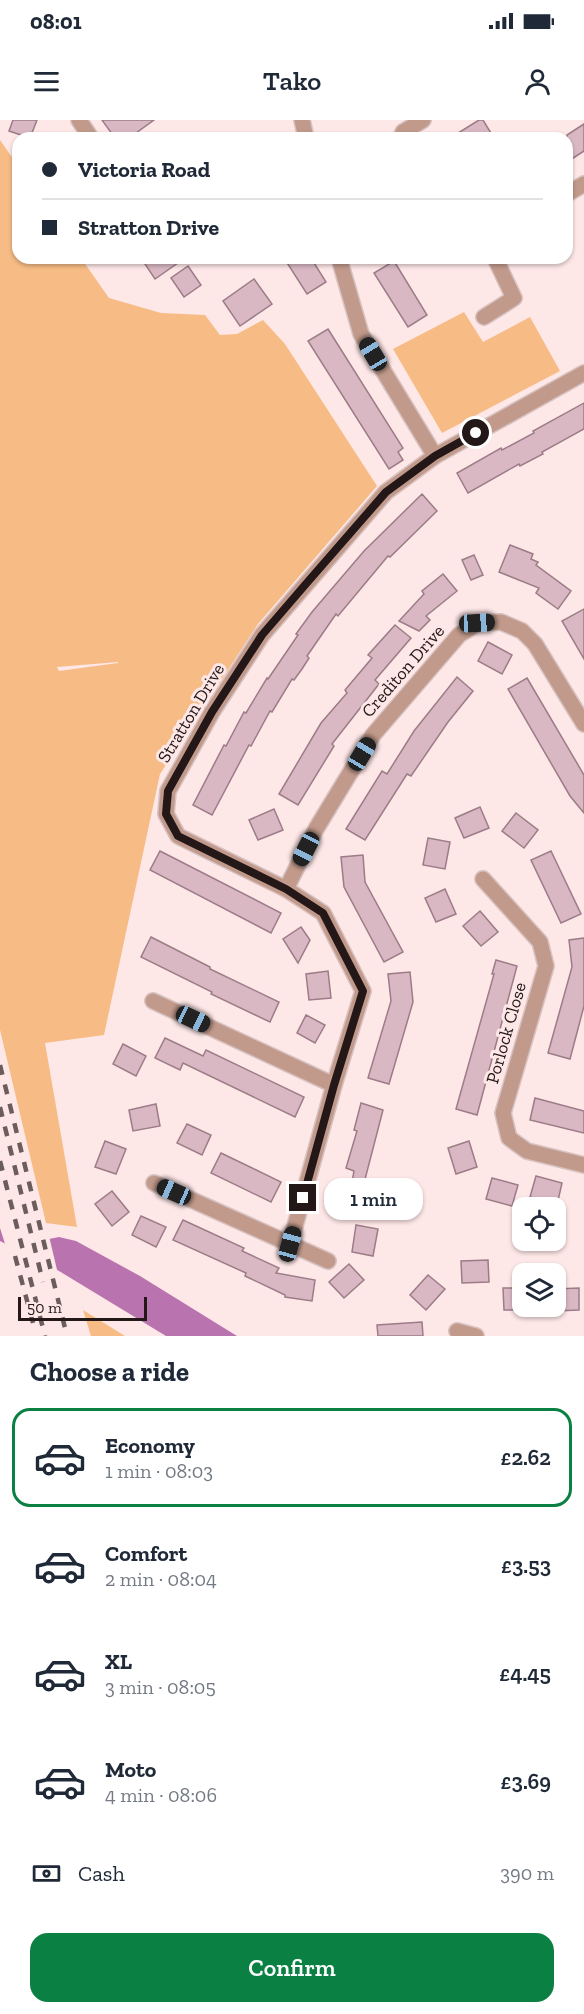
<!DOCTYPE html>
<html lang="en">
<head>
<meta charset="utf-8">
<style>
  :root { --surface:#fff; --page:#f6f6f7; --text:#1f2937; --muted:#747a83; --line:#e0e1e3; --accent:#0b8043 }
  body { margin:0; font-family:"Zilla Slab",serif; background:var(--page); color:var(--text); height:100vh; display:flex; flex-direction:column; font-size:22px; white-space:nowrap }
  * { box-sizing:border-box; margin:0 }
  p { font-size:20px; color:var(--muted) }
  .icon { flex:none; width:33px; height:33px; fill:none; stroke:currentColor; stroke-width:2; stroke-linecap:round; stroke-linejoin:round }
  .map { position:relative; height:1216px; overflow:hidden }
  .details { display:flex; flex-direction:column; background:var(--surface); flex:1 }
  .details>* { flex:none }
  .top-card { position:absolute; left:12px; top:12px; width:561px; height:132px; border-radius:18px; box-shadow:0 2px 4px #0004; display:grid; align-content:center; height:132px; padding:0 30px; background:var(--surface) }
  .fabs { position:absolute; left:512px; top:1077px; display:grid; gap:12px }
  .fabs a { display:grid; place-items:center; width:54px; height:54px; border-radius:12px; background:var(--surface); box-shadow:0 2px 4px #0004; font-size:30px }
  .scale { position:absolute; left:18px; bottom:15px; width:129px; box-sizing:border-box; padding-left:6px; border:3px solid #231717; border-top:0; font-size:16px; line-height:21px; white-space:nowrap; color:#231717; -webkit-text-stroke:4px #fee7e7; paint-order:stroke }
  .end { position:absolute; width:27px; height:27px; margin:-14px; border:8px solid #231717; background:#fff; box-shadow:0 0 0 3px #fff }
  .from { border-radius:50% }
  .bubble { position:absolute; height:42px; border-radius:18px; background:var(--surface); box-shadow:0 2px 4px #0004; font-size:20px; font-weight:600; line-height:42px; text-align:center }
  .car { position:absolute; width:18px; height:36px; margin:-18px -9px; border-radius:8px; box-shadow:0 0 4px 2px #0007; background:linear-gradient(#222 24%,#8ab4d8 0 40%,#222 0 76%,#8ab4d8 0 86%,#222 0) }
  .top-card b { display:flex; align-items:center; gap:21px; height:57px; font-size:22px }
  .top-card b+b { border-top:2px solid var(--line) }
  .top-card i { width:15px; height:15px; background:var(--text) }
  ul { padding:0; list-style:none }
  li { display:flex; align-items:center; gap:18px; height:99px; margin:0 12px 9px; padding:0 18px; border:3px solid transparent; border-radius:18px }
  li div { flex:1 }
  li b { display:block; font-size:22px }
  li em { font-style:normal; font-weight:600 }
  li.active { border-color:var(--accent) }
  li>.icon { width:54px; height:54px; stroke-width:1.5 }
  h2 { padding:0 30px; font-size:27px; line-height:72px }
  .pay { display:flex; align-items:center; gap:15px; height:66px; padding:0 30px; font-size:22px }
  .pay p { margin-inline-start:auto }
  .button { display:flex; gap:12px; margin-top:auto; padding:12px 30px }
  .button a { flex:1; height:69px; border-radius:18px; background:var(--accent); color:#fff; font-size:24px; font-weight:600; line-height:69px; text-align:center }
  .status { display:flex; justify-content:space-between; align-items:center; height:42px; padding:0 30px; background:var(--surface); direction:ltr }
  .status svg { height:16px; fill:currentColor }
  header { display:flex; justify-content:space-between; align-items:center; height:78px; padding:0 30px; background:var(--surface); font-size:27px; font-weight:600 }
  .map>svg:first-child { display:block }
</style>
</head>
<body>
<div class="status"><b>08:01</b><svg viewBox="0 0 49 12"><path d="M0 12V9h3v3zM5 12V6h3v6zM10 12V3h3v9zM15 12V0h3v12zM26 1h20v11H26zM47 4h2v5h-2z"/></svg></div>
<header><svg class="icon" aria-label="menu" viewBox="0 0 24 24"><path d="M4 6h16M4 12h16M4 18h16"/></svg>Tako<svg class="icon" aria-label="person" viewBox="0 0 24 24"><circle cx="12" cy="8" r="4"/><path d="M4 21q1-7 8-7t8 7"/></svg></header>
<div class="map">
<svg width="584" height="1216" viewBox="0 0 584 1216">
  <rect width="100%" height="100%" fill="#fee7e7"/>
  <g fill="#f7bc85" fill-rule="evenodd">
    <path d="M 0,20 L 18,46 L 18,138 L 81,138 L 109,178 L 161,193 L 205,195 L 220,215 L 237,214 L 263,200 L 285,224 L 377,366 L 258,504 L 160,654 L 104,915 L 45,923 L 77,1107 L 46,1103 L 0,910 ZM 118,543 L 59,551 L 57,547 L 118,542 Z"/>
    <polygon points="464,192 483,222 530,197 560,251 442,313 393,229"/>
    <polygon points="83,1190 125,1216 91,1216"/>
  </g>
  <polygon fill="#b974af" points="0,1103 44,1120 59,1117 76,1121 140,1156 237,1216 166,1216 59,1151 0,1121"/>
  <polygon fill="#fee7e7" points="0,1100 44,1117 49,1116 58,1154 6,1127 0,1108"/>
  <g fill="#d9b8c4" stroke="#9b7c87" stroke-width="1.5">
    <polygon points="13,0 37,0 30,18 9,11"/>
    <polygon points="102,0 154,0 129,18 115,18"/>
    <polygon points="479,0 483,0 494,18 450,18"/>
    <polygon points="584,4 584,31 567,42 567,15"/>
    <polygon points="141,138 185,138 155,159"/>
    <polygon points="284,138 311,138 326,162 307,174"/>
    <polygon points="394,141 427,195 408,207 374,153"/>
    <polygon points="188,146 201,165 184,177 171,158"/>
    <polygon points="254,159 272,184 240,206 223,181"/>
    <polygon points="328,209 403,328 398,332 403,340 389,349 308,221"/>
    <polygon points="584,283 584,309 542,332 543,334 520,346 519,344 468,373 457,353 501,328 502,330 534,313 533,311"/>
    <polygon points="422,374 437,391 390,437 388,436 338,496 336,494 307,536 309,538 302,549 294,560 292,559 272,592 270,591 251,626 249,625 212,695 193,685 224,625 226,626 244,592 246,593 267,558 268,559 298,515 296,514 312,492 364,431"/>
    <polygon points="510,425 533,434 531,439 538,442 536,445 571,471 558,489 536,473 539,468 499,452"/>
    <polygon points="474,435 483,455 471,460 462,440"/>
    <polygon points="443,454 457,471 426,496 430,500 419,511 399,501 424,474 422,471"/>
    <polygon points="584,489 584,539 562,501"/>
    <polygon points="395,505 411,518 375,560 379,564 332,624 334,626 298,685 279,674 321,603 347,573 345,570 372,538 368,535"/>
    <polygon points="488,522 512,535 502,554 478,541"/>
    <polygon points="457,557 473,571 448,602 411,656 407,654 365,720 346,709 382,651 387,654 414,611"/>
    <polygon points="527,558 584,655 584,693 570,676 508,569"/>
    <polygon points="480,687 489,708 464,718 455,698"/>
    <polygon points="274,689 283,710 258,720 249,700"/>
    <polygon points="516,693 538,710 524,728 502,711"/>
    <polygon points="428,718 450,722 445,749 423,745"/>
    <polygon points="160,731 281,793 271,813 150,750"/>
    <polygon points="551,731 581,794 561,803 531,740"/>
    <polygon points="363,735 365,762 403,832 384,842 344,767 341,737"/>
    <polygon points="445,769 456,794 436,802 425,778"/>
    <polygon points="480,791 498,812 481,826 463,806"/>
    <polygon points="301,807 310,820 298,843 283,819"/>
    <polygon points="151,817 210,847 210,849 279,882 270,902 211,874 212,872 141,837"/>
    <polygon points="584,818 584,886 570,939 548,933 572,847 569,820"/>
    <polygon points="496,840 517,846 477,995 456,989 494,854 492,854"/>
    <polygon points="328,851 331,878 309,880 306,854"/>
    <polygon points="410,852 413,882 389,964 368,958 391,881 388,854"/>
    <polygon points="306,895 325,905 315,923 297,913"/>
    <polygon points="165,918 203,936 206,930 304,977 295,997 183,943 180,950 155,938"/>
    <polygon points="123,924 146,936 136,956 113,944"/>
    <polygon points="535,978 584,991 584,1013 530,1000"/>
    <polygon points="361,983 383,990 363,1067 374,1069 369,1096 347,1092 354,1051 346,1048 357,1011 354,1010"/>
    <polygon points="156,984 160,1006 133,1011 129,990"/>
    <polygon points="187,1004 211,1015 202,1035 177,1023"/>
    <polygon points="105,1021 126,1029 116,1054 95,1047"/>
    <polygon points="469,1021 477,1047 456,1054 448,1028"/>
    <polygon points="221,1033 281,1062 271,1082 211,1053"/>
    <polygon points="536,1056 562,1063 557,1085 530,1077"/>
    <polygon points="492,1058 518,1065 512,1086 486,1079"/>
    <polygon points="112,1071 129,1092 112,1106 95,1084"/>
    <polygon points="141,1096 166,1107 156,1127 132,1115"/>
    <polygon points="183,1100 244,1128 242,1131 279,1148 276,1153 315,1160 312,1181 285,1177 285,1175 245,1156 246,1153 173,1120"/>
    <polygon points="356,1105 378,1109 373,1136 352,1132"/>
    <polygon points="488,1140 489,1162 462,1163 461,1141"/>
    <polygon points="349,1144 364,1160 344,1178 329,1162"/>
    <polygon points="428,1155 445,1169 426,1190 410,1175"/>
    <polygon points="503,1168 522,1168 522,1190 504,1190"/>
    <polygon points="579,1168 579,1190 555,1191 555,1169"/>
    <polygon points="422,1202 423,1216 378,1216 377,1205"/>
  </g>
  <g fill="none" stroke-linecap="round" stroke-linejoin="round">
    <defs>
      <g id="street">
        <polyline points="79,0 91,18"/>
        <polyline points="302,0 306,18"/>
        <polyline points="401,18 403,12 423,0"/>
        <polyline points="567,74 584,64"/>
        <polyline points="339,138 361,214 435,336"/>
        <polyline points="484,197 514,178 495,138"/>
        <polyline points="483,759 540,822 546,846 503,993 509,1018 527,1031 584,1045"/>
        <polyline points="286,769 316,709 373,615 459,515 478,503 501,502 522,511 535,524 584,604"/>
        <polyline points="153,881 334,965"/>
        <polyline points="154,1063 328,1141"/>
        <polyline points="290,1124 334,965 363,871 323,793 286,769 178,716 166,694 168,671 212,592 262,515 386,372 435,336 584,253"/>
        <polyline points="457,1211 476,1216"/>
      </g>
    </defs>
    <use href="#street" stroke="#d7c2c2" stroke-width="18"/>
    <use href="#street" stroke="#c29a8b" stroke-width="15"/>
    <g stroke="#6c5d5d" stroke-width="4.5" stroke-dasharray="10 10" stroke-linecap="butt">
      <polyline points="0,945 67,1216"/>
      <polyline points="0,987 43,1162"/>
      <polyline points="0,1041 45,1216"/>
      <polyline points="15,1136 33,1203"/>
    </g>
  </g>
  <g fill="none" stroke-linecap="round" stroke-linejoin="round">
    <polyline stroke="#231717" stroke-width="8" points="303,1078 334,965 363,871 323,793 286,769 178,716 166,694 168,671 212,592 262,515 305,465 386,372 435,336 476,313"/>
  </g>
  <g text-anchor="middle" stroke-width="6" stroke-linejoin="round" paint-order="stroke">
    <g font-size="18" fill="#231717" stroke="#fee7e7">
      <text transform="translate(403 551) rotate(-49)" y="6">Crediton Drive</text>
      <text transform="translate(191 593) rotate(-59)" y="6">Stratton Drive</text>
      <text transform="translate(506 913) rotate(-74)" y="6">Porlock Close</text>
    </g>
  </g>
</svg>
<div class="fabs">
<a><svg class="icon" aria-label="locate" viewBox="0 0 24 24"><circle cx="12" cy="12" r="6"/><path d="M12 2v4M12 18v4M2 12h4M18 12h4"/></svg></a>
<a><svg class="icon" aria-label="layers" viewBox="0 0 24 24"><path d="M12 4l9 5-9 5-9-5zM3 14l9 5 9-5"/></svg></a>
</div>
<div class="scale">50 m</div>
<i class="end from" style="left:476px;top:313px"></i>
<i class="end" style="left:303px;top:1078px"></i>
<div class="bubble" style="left:324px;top:1058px;width:99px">1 min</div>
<i class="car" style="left:373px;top:234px;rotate:329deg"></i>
<i class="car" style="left:477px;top:503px;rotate:87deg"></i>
<i class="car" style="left:362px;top:634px;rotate:31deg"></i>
<i class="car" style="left:306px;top:729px;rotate:207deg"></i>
<i class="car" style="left:193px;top:899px;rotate:115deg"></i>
<i class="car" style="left:174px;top:1072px;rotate:294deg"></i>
<i class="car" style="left:290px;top:1124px;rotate:15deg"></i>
<div class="top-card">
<b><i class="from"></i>Victoria Road</b>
<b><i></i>Stratton Drive</b>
</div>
</div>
<section class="details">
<h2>Choose a ride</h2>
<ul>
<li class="active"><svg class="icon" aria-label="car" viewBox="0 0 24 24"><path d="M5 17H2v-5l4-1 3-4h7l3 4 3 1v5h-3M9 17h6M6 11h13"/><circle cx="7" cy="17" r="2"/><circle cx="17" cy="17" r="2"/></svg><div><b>Economy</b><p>1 min · 08:03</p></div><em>£2.62</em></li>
<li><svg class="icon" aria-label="car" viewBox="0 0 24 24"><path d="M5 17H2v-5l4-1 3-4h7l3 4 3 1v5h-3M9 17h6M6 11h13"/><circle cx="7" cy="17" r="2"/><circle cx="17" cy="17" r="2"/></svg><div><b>Comfort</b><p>2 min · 08:04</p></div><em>£3.53</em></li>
<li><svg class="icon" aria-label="car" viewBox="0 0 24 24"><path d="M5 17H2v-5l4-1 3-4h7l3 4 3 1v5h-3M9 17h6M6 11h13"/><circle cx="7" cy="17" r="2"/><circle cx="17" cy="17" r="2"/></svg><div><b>XL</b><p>3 min · 08:05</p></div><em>£4.45</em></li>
<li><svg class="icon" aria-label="car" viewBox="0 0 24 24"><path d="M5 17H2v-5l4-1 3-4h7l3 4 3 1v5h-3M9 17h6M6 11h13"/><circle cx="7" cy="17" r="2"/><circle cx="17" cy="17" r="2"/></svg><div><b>Moto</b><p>4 min · 08:06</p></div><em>£3.69</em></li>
</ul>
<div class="pay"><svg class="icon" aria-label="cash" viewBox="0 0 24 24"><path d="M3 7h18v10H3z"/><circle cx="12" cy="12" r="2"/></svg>Cash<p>390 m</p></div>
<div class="button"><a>Confirm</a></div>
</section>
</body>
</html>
